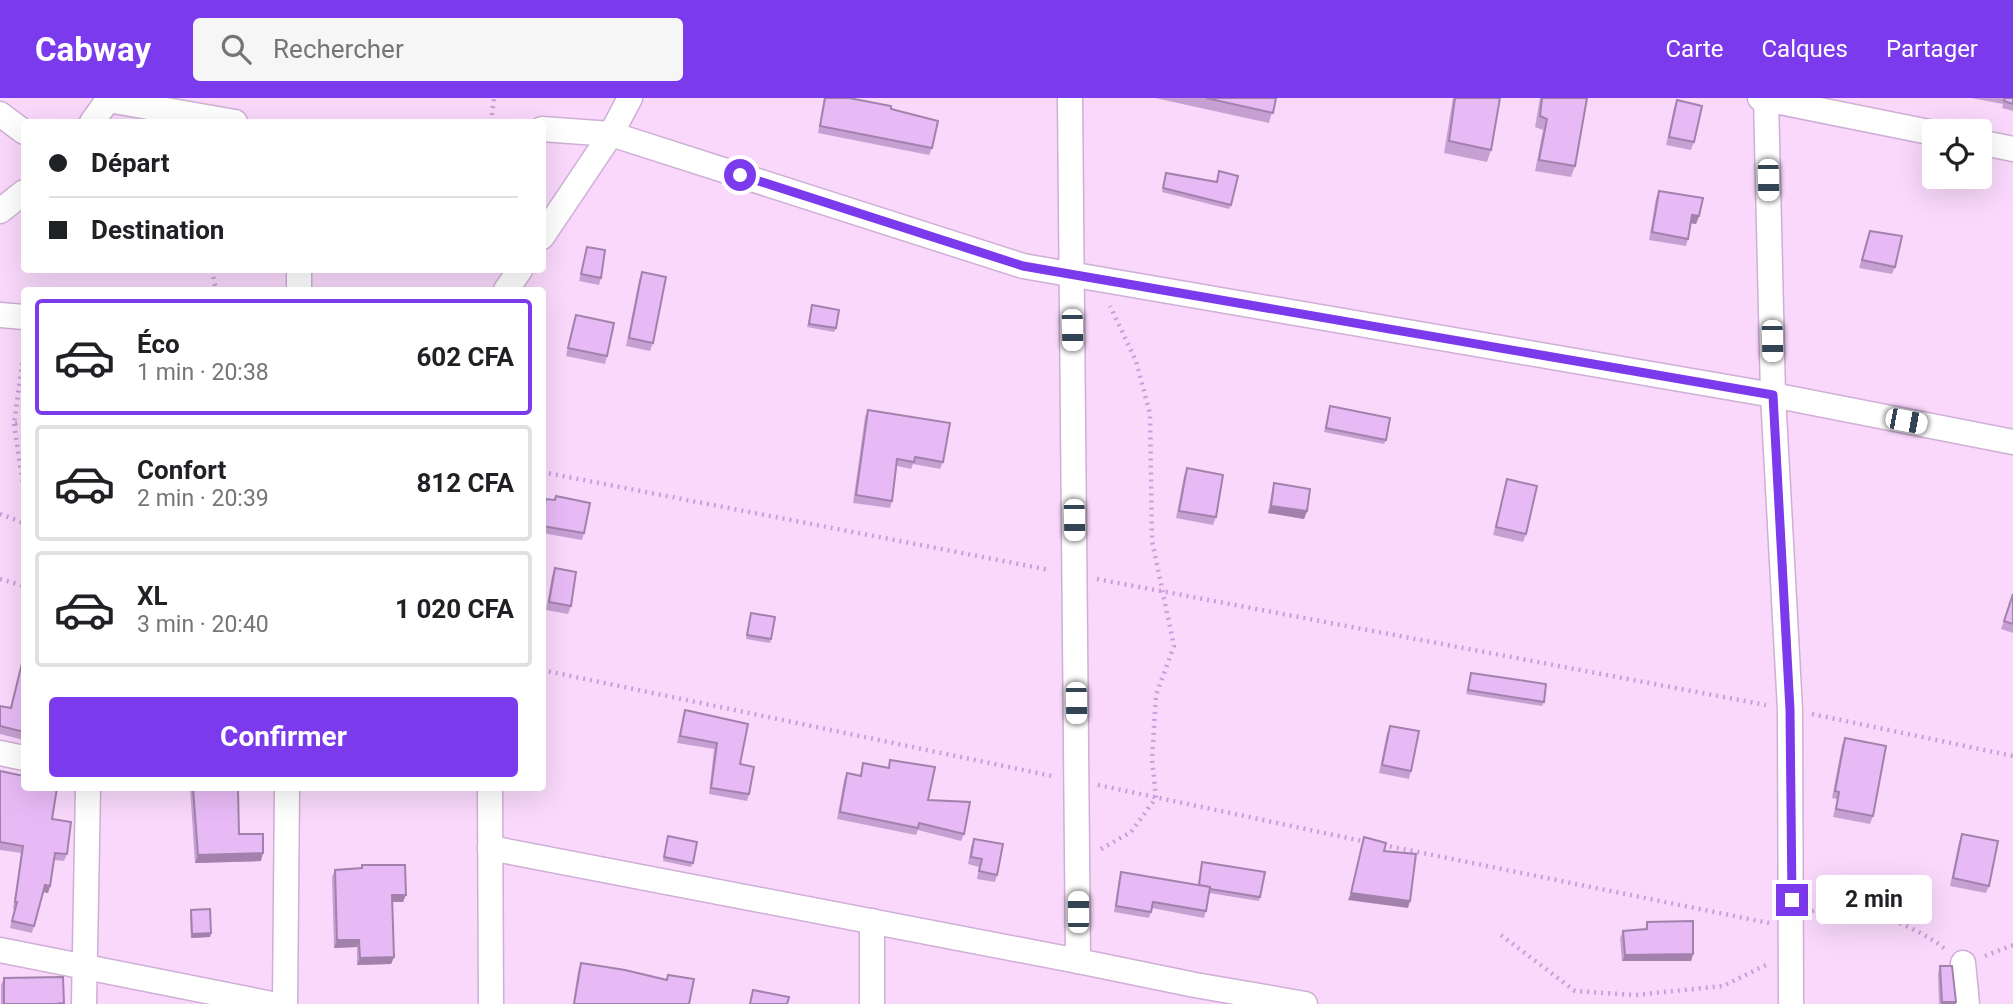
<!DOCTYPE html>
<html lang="fr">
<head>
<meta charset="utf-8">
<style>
  :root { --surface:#fff; --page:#f6f6f6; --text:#202124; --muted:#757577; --line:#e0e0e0; --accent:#7c3aed }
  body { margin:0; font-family:Roboto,sans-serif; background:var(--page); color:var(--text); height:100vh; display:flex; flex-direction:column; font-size:26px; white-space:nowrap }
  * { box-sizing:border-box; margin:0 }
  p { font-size:23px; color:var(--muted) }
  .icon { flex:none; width:38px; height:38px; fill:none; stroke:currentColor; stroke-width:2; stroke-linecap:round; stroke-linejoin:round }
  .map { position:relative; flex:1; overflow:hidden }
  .side { position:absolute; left:21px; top:189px; width:525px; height:504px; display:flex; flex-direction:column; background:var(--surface); border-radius:7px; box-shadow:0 7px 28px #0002 }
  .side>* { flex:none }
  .guide { position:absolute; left:21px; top:21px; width:525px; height:154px; border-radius:7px; box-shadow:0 7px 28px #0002; display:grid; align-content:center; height:154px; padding:0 28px; background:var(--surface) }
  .fabs { position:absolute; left:1922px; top:21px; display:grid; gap:14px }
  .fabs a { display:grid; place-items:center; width:70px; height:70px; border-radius:7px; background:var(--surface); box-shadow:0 7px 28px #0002; font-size:35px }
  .end { position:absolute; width:32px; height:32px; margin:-16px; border:9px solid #7c3aed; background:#fff; box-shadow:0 0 0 4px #fff }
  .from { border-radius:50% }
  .bubble { position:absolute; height:49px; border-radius:7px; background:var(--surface); box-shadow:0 7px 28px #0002; font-size:23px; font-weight:700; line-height:49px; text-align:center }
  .car { position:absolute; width:21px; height:42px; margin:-21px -10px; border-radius:9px; box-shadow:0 0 5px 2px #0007; background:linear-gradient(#fff 24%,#345 0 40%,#fff 0 76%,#345 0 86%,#fff 0) }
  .guide b { display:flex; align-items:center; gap:24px; height:66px; font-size:26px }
  .guide b+b { border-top:2px solid var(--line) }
  .guide i { width:18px; height:18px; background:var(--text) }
  ul { padding:12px 0 0; list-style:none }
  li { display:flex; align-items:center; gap:21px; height:116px; margin:0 14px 10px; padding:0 14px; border:4px solid var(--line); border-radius:7px }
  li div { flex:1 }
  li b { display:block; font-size:26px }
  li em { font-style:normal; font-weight:700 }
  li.current { border-color:var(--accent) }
  li>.icon { width:63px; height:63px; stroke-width:1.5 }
  .cta { display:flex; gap:14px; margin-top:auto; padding:14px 28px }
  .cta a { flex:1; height:80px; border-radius:7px; background:var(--accent); color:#fff; font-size:28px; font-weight:700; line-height:80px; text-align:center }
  header { display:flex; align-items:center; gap:42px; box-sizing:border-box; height:98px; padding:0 35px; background:var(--accent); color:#fff }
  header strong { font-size:33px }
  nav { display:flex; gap:38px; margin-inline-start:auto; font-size:24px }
  .search { width:490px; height:63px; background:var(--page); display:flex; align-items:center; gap:18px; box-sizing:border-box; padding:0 24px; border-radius:7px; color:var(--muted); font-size:26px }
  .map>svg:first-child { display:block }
</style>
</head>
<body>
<header>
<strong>Cabway</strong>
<div class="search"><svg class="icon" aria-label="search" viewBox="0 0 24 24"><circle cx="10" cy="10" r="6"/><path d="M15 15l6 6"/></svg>Rechercher</div>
<nav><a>Carte</a><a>Calques</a><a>Partager</a></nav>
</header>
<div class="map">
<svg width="2013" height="906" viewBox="0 0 2013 906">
  <rect width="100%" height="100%" fill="#fde5fe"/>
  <path fill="#f9d8fb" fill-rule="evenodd" d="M 0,0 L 2013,0 L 2013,906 L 0,906 ZM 24,24 L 542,24 L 542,172 L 24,172 ZM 1934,33 L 1979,33 L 1979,79 L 1934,79 ZM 24,192 L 542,192 L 542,690 L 24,690 Z"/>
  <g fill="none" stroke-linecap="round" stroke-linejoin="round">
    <defs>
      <g id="street">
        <polyline points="1070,0 1078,863"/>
        <polyline points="1760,0 1934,35"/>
        <polyline points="1766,0 1773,297 1790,612 1791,906"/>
        <polyline points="0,16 24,34"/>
        <polyline points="92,24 108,2 235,24"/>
        <polyline points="542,31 611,36 1023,168 1773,297 2013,344"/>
        <polyline points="1979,44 2013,51"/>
        <polyline points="0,113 24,94"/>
        <polyline points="542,139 611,36 630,0"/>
        <polyline points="299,192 299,172"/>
        <polyline points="506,192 520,172"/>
        <polyline points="0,217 24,219"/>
        <polyline points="0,655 24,660"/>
        <polyline points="490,690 491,906"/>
        <polyline points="490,750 1078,863 1195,887 1305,906"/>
        <polyline points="872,823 872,906"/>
        <polyline points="0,852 272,906"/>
        <polyline points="1963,865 1967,906"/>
        <polyline points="84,906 88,690"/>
        <polyline points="285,906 287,690"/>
      </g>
    </defs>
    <use href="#street" stroke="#ceafd5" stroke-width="27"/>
    <g stroke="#cb9ddb" stroke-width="4.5" stroke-dasharray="2 5" stroke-linecap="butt">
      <polyline points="491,24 494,0"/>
      <polyline points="212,172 216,192"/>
      <polyline points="24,251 14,326 24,323"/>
      <polyline points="14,326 24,393"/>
      <polyline points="542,374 1050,472"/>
      <polyline points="0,416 24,425"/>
      <polyline points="0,481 24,488"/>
      <polyline points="1097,481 1766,607"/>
      <polyline points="542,572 1052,678"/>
      <polyline points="1812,616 2013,658"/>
      <polyline points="1098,687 1367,744"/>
      <polyline points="1383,747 1769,825"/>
      <polyline points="1101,751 1131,734 1156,700 1152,661 1156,597 1174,548 1152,443 1150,316 1136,263 1110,208"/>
      <path d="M 1812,813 C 1817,811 1823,808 1828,808 C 1860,806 1923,831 1946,852"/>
      <polyline points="1501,837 1575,893 1635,897 1723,888 1766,867"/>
      <polyline points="1985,858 2013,847"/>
    </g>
    <use href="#street" stroke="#fff" stroke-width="24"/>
  </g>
  <g fill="#c7a0d3">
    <polygon points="824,0 849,0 891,11 932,50 929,57 818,35"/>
    <polygon points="1155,0 1276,0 1269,25"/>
    <polygon points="1453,0 1500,0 1491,52 1487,64 1444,55"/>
    <polygon points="1540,0 1587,0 1575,68 1571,79 1535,73 1543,32 1535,29"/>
    <polygon points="1971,0 2013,0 2013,13 2002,10 2003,6"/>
    <polygon points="1677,2 1694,44 1691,52 1666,47 1674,10"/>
    <polygon points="1166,75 1216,84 1231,107 1229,111 1162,94"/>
    <polygon points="1659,93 1699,118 1696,126 1691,125 1688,141 1686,148 1649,142 1656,100"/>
    <polygon points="1870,133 1895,169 1892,176 1859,170"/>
    <polygon points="587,149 601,180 599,187 579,183"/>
    <polygon points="642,174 653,245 650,253 626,248 639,182"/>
    <polygon points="812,207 836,230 834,234 807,229"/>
    <polygon points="576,217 607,258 605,266 566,258 573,225"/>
    <polygon points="1330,308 1386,342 1384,346 1324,334"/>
    <polygon points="868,312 943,364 940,371 913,366 911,371 897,368 892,403 890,410 853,405 865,319"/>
    <polygon points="1187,370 1216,419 1213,427 1176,420 1184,378"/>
    <polygon points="1507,381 1526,436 1523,444 1493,437"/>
    <polygon points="1274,385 1307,413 1304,421 1268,415 1272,393"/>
    <polygon points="556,398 584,435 582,442 542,435 543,408 546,401 554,402"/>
    <polygon points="555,470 571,508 568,516 546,512 552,478"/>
    <polygon points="2013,496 2013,535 2001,531"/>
    <polygon points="751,515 771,541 770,545 746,541"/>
    <polygon points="23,561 24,561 24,642 0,636 0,608 10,610"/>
    <polygon points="1471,575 1544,604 1542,608 1466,596"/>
    <polygon points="685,612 740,666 749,696 747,703 709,696 714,651 677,645"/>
    <polygon points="1390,628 1411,673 1409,681 1379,675 1387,635"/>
    <polygon points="1845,640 1873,718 1870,726 1833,719 1837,701 1832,700 1842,647"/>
    <polygon points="890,662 928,702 964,736 961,743 918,732 916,737 837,721 844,682 847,675 860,678 863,665 888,670"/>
    <polygon points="0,673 52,721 67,756 64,763 54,762 50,788 48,795 43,794 32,835 10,830 14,811 13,811 21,755 0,752"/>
    <polygon points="190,690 227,690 239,736 261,763 195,765"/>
    <polygon points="1962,736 1989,788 1986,795 1950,788 1959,744"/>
    <polygon points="668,738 693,765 691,769 663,763"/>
    <polygon points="974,741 997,777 995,784 977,781 979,769 968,766 971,749"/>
    <polygon points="1202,764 1260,799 1259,803 1209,795 1206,813 1204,820 1152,810 1149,820 1114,814 1119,781 1121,774 1198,787"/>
    <polygon points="362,767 403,804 392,804 394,859 391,866 357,867 357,849 334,850 332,779 335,772 361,770"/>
    <polygon points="191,812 211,835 210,839 191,840 190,816"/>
    <polygon points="1647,824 1693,856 1691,863 1622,863 1620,840 1623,833 1645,831"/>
    <polygon points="581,865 666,882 668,877 689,906 573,906 578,873"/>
    <polygon points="1940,868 1956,906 1939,906 1938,876"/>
    <polygon points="4,880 63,906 1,906 1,887"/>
  </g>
  <g fill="#a282ac">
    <polygon points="1692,117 1699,118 1696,126 1690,125"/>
    <polygon points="1271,408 1307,413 1304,421 1268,415"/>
    <polygon points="263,755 261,763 195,765 198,757"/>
    <polygon points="45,787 50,788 48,795 43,794"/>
    <polygon points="1351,795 1410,803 1408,810 1348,802"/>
    <polygon points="392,797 406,797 403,804 389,804"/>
    <polygon points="211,835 210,839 191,840 192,836"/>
    <polygon points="337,842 359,842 357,849 334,850"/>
    <polygon points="1693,856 1691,863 1622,863 1625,857"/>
    <polygon points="394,859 391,866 357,867 360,860"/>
    <polygon points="1942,904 1956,904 1956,906 1941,906"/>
  </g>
  <g fill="#e7baf5" stroke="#a282ac" stroke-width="2">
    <polygon points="825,0 849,0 891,8 891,11 938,23 932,50 820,28"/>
    <polygon points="1206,0 1276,0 1273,15"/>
    <polygon points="1455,0 1500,0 1491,52 1449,43"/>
    <polygon points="1542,0 1587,0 1575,68 1539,62 1547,21 1540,18"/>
    <polygon points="2005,0 2013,0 2013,6 2004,3"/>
    <polygon points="1677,2 1702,8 1694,44 1669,39"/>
    <polygon points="1219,73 1238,78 1231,107 1163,90 1166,75 1217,84"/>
    <polygon points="1659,93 1703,100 1699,118 1692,117 1688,141 1652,134"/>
    <polygon points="1870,133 1902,138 1895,169 1862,162"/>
    <polygon points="587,149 605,152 601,180 581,176"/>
    <polygon points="642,174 666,179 653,245 629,240"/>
    <polygon points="812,207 839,212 836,230 809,226"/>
    <polygon points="576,217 614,225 607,258 568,250"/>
    <polygon points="1330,308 1390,320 1386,342 1326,330"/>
    <polygon points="868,312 950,325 943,364 915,359 914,364 897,361 892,403 856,397"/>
    <polygon points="1187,370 1223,377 1216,419 1179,413"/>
    <polygon points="1507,381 1537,388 1526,436 1496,429"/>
    <polygon points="1274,385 1310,391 1307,413 1271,408"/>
    <polygon points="556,398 590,405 584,435 542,428 542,419 546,401 555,402"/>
    <polygon points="555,470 576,474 571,508 549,504"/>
    <polygon points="2013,496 2013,526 2004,523"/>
    <polygon points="751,515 775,519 771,541 747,537"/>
    <polygon points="23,561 24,561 24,634 0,628 0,608 11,610"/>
    <polygon points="1471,575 1546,586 1544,604 1468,592"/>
    <polygon points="685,612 748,626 740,666 754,669 749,696 711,690 717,645 680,638"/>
    <polygon points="1390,628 1419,633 1411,673 1382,667"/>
    <polygon points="1845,640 1886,648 1873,718 1836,711 1839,694 1835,693"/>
    <polygon points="890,662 935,669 928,702 970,704 964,736 919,725 918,730 840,714 847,675 861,678 863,665 889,670"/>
    <polygon points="0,673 24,678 24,690 57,690 52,721 71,724 67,756 55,755 50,788 45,787 34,828 12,823 17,804 15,804 23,748 0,744"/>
    <polygon points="193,690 227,690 238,692 239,736 263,736 263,755 198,757"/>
    <polygon points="1962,736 1998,743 1989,788 1953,780"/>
    <polygon points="668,738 697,744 693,765 664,759"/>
    <polygon points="1364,739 1386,745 1384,753 1416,756 1410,803 1351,795"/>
    <polygon points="974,741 1003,746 997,777 979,773 982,761 971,759"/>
    <polygon points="1202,764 1265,774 1260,799 1210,791 1210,789 1199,787"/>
    <polygon points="362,767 405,767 406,797 392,797 394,859 360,860 359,842 337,842 335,772 362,770"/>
    <polygon points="1121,774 1210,789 1206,813 1153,804 1151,814 1116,808"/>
    <polygon points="210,811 211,835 192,836 191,812"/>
    <polygon points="1693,823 1693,856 1625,857 1623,833 1647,831 1647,824"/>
    <polygon points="581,865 625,872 667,882 668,877 694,881 689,906 574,906"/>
    <polygon points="1940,868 1952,868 1956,904 1942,904"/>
    <polygon points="63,879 64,905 54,906 4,906 4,880"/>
    <polygon points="753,892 789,899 787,906 750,906"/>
  </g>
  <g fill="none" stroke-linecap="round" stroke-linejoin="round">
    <polyline stroke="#7c3aed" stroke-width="9" points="740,77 1023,168 1773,297 1790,612 1792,802"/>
  </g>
</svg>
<div class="fabs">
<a><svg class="icon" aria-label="locate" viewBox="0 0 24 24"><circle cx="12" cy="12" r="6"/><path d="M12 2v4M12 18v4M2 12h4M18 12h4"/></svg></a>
</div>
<i class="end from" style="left:740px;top:77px"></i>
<i class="end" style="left:1792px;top:802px"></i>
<div class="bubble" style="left:1816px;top:777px;width:116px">2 min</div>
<i class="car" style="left:1768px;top:82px;rotate:179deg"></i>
<i class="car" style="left:1072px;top:232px;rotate:179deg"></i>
<i class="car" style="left:1772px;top:243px;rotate:179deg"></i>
<i class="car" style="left:1906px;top:323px;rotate:101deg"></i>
<i class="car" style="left:1074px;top:422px;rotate:179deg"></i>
<i class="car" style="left:1076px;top:605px;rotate:179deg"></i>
<i class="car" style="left:1078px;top:814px;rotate:0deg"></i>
<div class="guide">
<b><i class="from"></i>Départ</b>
<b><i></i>Destination</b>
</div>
<section class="side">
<ul>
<li class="current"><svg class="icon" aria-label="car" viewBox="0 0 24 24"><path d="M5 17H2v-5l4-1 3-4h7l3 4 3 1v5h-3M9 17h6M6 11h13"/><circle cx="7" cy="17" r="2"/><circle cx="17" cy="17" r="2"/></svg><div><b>Éco</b><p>1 min · 20:38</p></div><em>602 CFA</em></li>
<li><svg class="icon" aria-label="car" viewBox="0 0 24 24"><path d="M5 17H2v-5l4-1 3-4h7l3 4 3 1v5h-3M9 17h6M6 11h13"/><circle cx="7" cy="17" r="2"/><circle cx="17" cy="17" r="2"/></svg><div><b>Confort</b><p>2 min · 20:39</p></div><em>812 CFA</em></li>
<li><svg class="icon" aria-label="car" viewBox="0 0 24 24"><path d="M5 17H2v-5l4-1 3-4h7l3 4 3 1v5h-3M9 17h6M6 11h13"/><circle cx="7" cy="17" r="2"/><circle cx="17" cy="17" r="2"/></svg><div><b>XL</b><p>3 min · 20:40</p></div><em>1 020 CFA</em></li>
</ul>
<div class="cta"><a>Confirmer</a></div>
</section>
</div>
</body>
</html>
